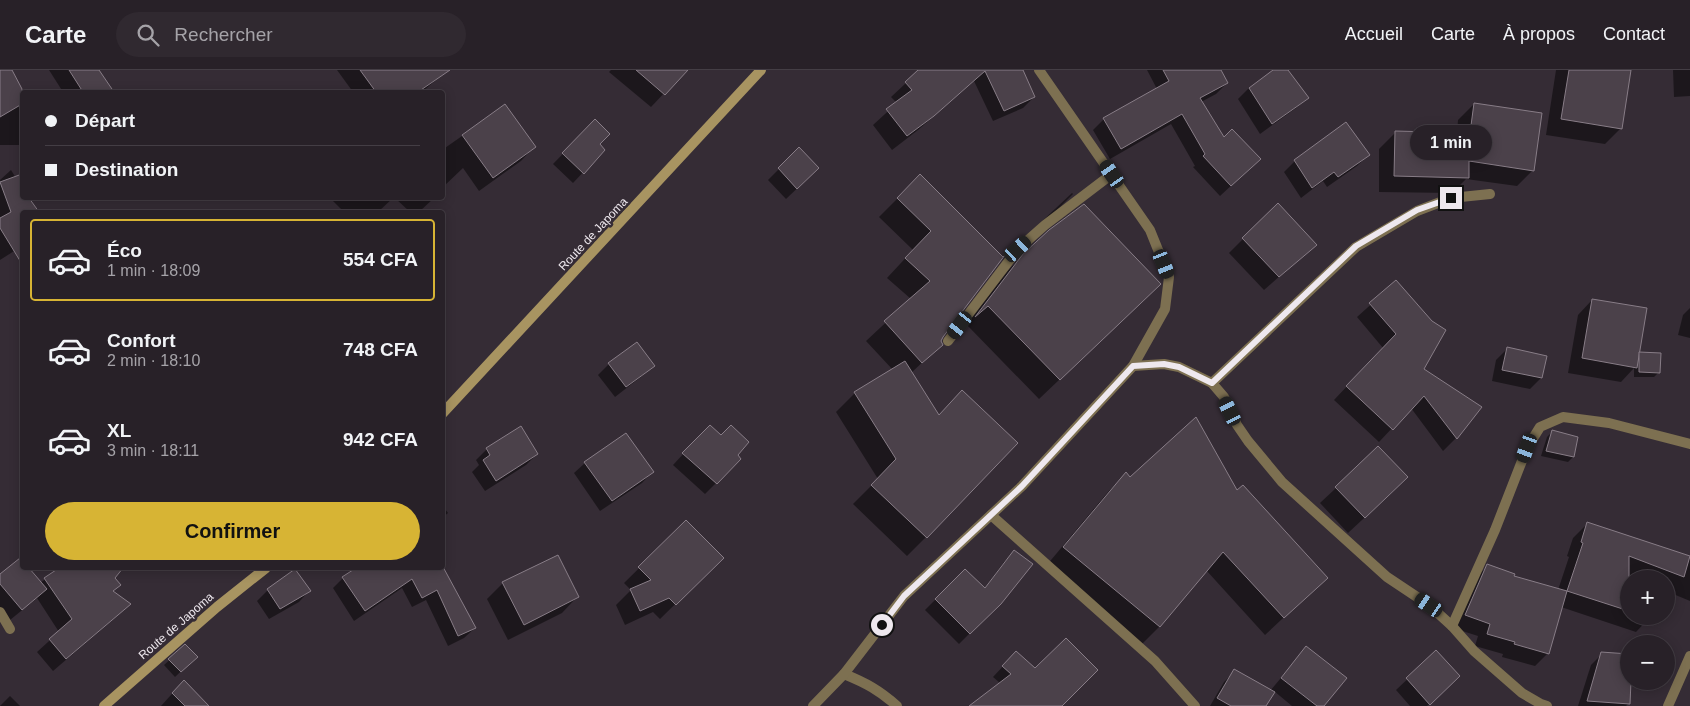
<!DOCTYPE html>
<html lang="fr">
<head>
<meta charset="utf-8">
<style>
  :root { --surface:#282128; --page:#302930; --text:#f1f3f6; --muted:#a5a3a8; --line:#443e45; --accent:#d7b434 }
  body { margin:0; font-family:Arial,sans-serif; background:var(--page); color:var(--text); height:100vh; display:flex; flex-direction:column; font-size:19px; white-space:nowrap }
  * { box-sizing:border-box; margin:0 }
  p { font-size:16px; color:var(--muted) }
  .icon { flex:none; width:28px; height:28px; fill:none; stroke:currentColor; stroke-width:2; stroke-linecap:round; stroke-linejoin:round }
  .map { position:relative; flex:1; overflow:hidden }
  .sheet { position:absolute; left:20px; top:140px; width:425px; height:360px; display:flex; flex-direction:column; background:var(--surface); border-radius:5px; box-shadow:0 2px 12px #0003,0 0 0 1px var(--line) }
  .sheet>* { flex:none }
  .hud { position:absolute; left:20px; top:20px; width:425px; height:110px; border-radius:5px; box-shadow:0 2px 12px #0003,0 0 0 1px var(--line); display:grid; align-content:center; height:110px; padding:0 25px; background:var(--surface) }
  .buttons { position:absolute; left:1620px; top:500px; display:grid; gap:10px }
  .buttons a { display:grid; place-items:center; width:55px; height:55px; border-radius:50%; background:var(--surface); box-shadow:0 2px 12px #0003,0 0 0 1px var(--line); font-size:25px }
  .end { position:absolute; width:22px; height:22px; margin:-11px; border:6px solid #eee8ee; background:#111; box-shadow:0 0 0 2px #111 }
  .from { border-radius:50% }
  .bubble { position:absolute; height:35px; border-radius:18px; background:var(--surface); box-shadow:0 2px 12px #0003,0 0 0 1px var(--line); font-size:16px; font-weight:800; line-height:35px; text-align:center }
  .car { position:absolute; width:15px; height:30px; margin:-15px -8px; border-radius:6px; box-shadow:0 0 4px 1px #0007; background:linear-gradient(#222 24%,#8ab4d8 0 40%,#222 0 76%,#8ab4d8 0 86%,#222 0) }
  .hud b { display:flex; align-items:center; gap:18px; height:48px; font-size:19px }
  .hud b+b { border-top:1px solid var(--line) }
  .hud i { width:12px; height:12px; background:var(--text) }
  ul { padding:9px 0 0; list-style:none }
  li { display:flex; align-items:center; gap:15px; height:82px; margin:0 10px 8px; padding:0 15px; border:2px solid transparent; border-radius:5px }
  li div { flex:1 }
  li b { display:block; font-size:19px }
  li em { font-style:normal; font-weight:800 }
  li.selected { border-color:var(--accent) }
  li>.icon { width:45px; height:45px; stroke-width:1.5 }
  .action { display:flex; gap:10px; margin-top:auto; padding:10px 25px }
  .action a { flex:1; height:58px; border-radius:30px; background:var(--accent); color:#111; font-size:20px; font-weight:800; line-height:58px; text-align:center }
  header { display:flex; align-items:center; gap:30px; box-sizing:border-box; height:70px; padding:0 25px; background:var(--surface); border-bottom:1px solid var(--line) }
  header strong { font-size:24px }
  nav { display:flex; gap:28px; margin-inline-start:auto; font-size:18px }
  .search { width:350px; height:45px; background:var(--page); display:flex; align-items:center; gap:12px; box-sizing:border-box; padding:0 18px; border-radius:28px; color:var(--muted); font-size:19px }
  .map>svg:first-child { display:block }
</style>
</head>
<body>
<header>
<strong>Carte</strong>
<div class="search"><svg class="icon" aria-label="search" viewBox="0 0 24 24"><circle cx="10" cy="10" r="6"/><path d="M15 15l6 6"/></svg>Rechercher</div>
<nav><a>Accueil</a><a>Carte</a><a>À propos</a><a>Contact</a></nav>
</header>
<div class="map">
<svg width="1690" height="636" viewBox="0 0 1690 636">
  <rect width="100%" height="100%" fill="#352c35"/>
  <g fill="#0007">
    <polygon points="0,0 10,0 23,22 22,75 0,75"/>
    <polygon points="49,0 98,0 112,22 63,22"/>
    <polygon points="337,0 441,0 444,3 422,22 353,22"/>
    <polygon points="611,0 686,0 651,37 609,2"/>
    <polygon points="920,0 982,0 985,3 991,0 1021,0 1034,27 1023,38 993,51 974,11 918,60 892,80 873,55 897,33 891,27"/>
    <polygon points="1147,0 1219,0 1227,13 1216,24 1201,32 1223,69 1248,100 1220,126 1193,97 1195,96 1171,54 1110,89 1093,60 1104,49 1157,19"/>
    <polygon points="1275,0 1287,0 1307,28 1296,38 1260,64 1238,29 1249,18"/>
    <polygon points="1556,0 1630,0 1621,58 1605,74 1546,65"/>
    <polygon points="1673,0 1690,0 1690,26 1674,27"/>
    <polygon points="1474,34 1533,100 1517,116 1466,109 1452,123 1379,122 1379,79 1395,63 1457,64 1458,50"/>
    <polygon points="505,36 534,77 521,91 479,121 463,98 442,118 442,80"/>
    <polygon points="595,51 598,74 604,80 573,113 553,94"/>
    <polygon points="799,79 807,109 786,129 768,110"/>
    <polygon points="1368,85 1357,96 1327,117 1323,111 1301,128 1284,102 1295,91"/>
    <polygon points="11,100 16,108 22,105 22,128 37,128 30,131 37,142 22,142 22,176 0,190 0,110"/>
    <polygon points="920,106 1002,187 940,271 941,275 911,303 926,467 907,486 853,434 878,409 836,342 855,323 893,300 866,271 911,229 887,208 913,180 879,147"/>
    <polygon points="1072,123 1073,124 1053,144 1039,154"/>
    <polygon points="332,128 393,128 378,142 344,142 331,129"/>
    <polygon points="395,128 434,128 419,142 410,142"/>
    <polygon points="1278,134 1315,175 1264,220 1229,183"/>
    <polygon points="1024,185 1139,234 1039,329 967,255 962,259 1003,205"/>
    <polygon points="1396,212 1422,300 1480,337 1456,368 1443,381 1411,338 1379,372 1334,330 1383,278 1357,247"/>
    <polygon points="1592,230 1638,284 1659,302 1654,307 1634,307 1634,298 1621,312 1568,303 1578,245"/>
    <polygon points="1690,238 1690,268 1678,265 1683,245"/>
    <polygon points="1507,279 1541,308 1530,319 1492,311 1496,290"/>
    <polygon points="609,294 653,296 642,306 615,327 598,305"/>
    <polygon points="1552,362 1573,387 1568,392 1541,386 1547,367"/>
    <polygon points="699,367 721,367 740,389 705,424 673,395"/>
    <polygon points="487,379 537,384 526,395 485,421 472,402 479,395 476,390"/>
    <polygon points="585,393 652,402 642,413 600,441 574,403"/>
    <polygon points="1126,404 1130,409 1236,422 1326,508 1265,565 1206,500 1160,556 1142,574 1046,496 1108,422"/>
    <polygon points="1336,418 1391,423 1348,463 1320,433"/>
    <polygon points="442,420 446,426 442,429"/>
    <polygon points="442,435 448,443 442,448"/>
    <polygon points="686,452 722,488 660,549 653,542 625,555 616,535 631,520 624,513"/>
    <polygon points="1587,454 1690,488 1690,531 1666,521 1666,509 1629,509 1629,546 1651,546 1636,562 1561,537 1548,583 1535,596 1502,587 1503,584 1475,576 1478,566 1453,558 1475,508 1488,496 1512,507 1558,520 1569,487 1567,486 1573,468"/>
    <polygon points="1015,481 1000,533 959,574 925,540 965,500 984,519 1004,492"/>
    <polygon points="20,489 22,492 22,498 27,498 40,513 61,498 122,498 113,508 112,522 117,546 53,601 37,582 59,562 37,528 10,550 0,538 0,506"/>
    <polygon points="359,498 442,498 475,558 464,568 448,576 426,530 412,537 402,518 354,551 333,518 343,508"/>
    <polygon points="503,513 577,527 562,543 508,570 487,529"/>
    <polygon points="268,520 309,521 299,532 269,549 257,531"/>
    <polygon points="185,576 196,587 175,607 164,595"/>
    <polygon points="1306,578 1323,636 1292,636 1274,621 1265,636 1210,636 1224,612 1235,601 1270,621"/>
    <polygon points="1436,582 1448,617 1427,636 1410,636 1396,620"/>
    <polygon points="1602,584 1629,633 1626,636 1578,636 1591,595"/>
    <polygon points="1006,593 1035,600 1097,600 1000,613 993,607"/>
    <polygon points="184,612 207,636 161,636 170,626"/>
    <polygon points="10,626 20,636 0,636"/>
  </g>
  <g fill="#4b414a" stroke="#887d87">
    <polygon points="0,0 12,0 22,19 22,34 0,47"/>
    <polygon points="69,0 99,0 114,22 83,22"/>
    <polygon points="360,0 450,0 418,22 376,22"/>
    <polygon points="636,0 688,0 665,25"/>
    <polygon points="918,0 1023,0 1035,27 1004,41 985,1 934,46 907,66 886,39 912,20 905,12"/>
    <polygon points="1163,0 1221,0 1228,13 1200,28 1224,67 1232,59 1261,89 1231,116 1203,86 1205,84 1182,44 1121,79 1103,48 1169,11"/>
    <polygon points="1273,0 1288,0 1309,28 1272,54 1249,18"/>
    <polygon points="1569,0 1631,0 1622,59 1561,49"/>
    <polygon points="1474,33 1542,43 1534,101 1469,91 1469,108 1394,106 1395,61 1470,63"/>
    <polygon points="505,34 536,77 493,108 462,65"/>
    <polygon points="595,49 610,64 600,74 605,80 584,104 562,83"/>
    <polygon points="1346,52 1370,85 1338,107 1334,102 1312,118 1294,90"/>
    <polygon points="799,77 819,98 797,119 778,98"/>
    <polygon points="22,104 22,128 29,128 39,142 22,142 22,194 0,158 0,148 11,142 0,112"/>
    <polygon points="920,104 1003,187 1005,185 943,267 941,271 943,275 922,293 884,251 930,211 905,188 931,161 897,128"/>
    <polygon points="1278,133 1317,175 1279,207 1242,168"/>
    <polygon points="1084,134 1161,214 1060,310 988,236 975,247 1023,184 1049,160"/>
    <polygon points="1396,210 1432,251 1446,260 1424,299 1482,337 1457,369 1424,326 1393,360 1346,316 1396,264 1369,233"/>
    <polygon points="1592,229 1647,238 1637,298 1582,288"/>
    <polygon points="637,272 655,296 626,317 608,293"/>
    <polygon points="1507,277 1547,286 1542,308 1502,300"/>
    <polygon points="1639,282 1661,283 1660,303 1639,302"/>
    <polygon points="905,291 939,345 962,320 1018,373 927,468 871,415 896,389 854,322"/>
    <polygon points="1196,347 1237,420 1243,415 1328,508 1284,548 1223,482 1160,557 1063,477 1126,402 1130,407"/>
    <polygon points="710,355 721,365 731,355 749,372 738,385 741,389 717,414 682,383"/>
    <polygon points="521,356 538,384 496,411 483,390 490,385 486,378"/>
    <polygon points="1552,360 1578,367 1574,387 1546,381"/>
    <polygon points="626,363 654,402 612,431 584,392"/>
    <polygon points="1378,376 1408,407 1365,448 1335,417"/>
    <polygon points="686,450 724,488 676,535 669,528 640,541 630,519 651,510 638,497"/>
    <polygon points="1587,452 1690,486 1684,507 1629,486 1629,541 1567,521 1583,473 1581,472"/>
    <polygon points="1014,480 1033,494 1001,534 970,564 935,529 965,499 985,518"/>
    <polygon points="558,485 579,527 524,555 502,512"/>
    <polygon points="20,488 22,490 22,498 29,498 47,519 22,540 0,514 0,504"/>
    <polygon points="1487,494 1515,504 1514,506 1567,521 1549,584 1514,574 1515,572 1487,564 1490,554 1465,545"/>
    <polygon points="442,495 476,558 458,566 437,520 422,528 412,509 365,541 342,507 356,498 442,498"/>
    <polygon points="59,498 123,498 115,508 121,515 113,521 131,534 66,589 49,569 72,549 44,508"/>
    <polygon points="295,499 311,521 280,539 267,519"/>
    <polygon points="1066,568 1098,600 1062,636 969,636 1011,604 1002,596 1016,581 1035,598"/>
    <polygon points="185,574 198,587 181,602 168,589"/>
    <polygon points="1306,576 1347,608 1324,636 1317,636 1281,608"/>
    <polygon points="1436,580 1460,606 1430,635 1406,608"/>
    <polygon points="1601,582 1629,584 1629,611 1631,611 1630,634 1587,631"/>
    <polygon points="1234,599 1275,622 1266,636 1231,636 1217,628"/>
    <polygon points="184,610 209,636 185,636 172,623"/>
  </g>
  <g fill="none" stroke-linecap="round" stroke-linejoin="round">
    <g stroke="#7d7051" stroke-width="10">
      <polyline points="948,271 1018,179 1045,155 1112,104"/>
      <polyline points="1133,296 1164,294 1179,297 1212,313 1224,327 1237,355 1248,371 1282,412 1387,507 1429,535 1452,556 1474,581 1522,623 1541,634 1547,636"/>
      <polyline points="1212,313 1356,177 1417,141 1451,128 1490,124"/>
      <polyline points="991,445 1155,591 1195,636"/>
      <polyline points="0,542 10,559"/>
      <polyline points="1452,556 1495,460 1527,378 1540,357 1563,347 1609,353 1690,374"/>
      <path d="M 844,604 C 866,613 879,620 897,636"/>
      <polyline points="813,636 844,604 904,526 1022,416 1133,296 1165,239 1169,207 1150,160 1039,0"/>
      <polyline points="1668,636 1690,586"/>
    </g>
    <g stroke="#a89461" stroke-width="10">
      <polyline points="442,344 761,0"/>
      <polyline points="104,636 217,537 266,498"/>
    </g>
  </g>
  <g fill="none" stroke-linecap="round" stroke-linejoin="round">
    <polyline stroke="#eee8ee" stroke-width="6" points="882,555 904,526 1022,416 1133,296 1164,294 1179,297 1212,313 1356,176 1417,140 1451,128"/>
  </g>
  <g text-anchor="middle" stroke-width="5" stroke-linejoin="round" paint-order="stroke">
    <g font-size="12" fill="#eee8ee" stroke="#352c35">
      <text transform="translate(593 164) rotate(-47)" y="4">Route de Japoma</text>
      <text transform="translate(176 556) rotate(-41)" y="4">Route de Japoma</text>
    </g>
  </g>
</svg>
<div class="buttons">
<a>+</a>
<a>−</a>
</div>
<i class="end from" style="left:882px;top:555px"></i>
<i class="end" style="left:1451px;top:128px"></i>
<div class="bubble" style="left:1410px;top:55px;width:82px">1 min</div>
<i class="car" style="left:1112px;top:104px;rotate:325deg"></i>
<i class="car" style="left:1018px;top:179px;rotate:48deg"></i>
<i class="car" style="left:1164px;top:194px;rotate:158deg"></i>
<i class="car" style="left:960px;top:255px;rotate:217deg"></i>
<i class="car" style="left:1230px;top:341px;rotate:334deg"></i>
<i class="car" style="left:1527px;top:378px;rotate:200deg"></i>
<i class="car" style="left:1429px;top:535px;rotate:304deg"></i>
<div class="hud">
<b><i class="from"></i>Départ</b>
<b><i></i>Destination</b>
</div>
<section class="sheet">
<ul>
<li class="selected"><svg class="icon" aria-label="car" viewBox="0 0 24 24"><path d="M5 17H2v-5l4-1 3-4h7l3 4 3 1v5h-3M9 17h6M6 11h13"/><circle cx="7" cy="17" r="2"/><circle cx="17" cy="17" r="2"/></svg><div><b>Éco</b><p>1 min · 18:09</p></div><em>554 CFA</em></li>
<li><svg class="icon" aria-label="car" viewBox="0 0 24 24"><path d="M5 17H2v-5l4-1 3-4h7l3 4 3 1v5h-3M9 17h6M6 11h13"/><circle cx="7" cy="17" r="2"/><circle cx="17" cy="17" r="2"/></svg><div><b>Confort</b><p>2 min · 18:10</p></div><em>748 CFA</em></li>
<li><svg class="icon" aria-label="car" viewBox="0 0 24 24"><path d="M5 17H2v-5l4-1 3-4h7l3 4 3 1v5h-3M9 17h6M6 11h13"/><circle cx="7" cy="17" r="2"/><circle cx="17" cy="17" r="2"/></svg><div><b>XL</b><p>3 min · 18:11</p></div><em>942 CFA</em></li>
</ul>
<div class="action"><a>Confirmer</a></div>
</section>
</div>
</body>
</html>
